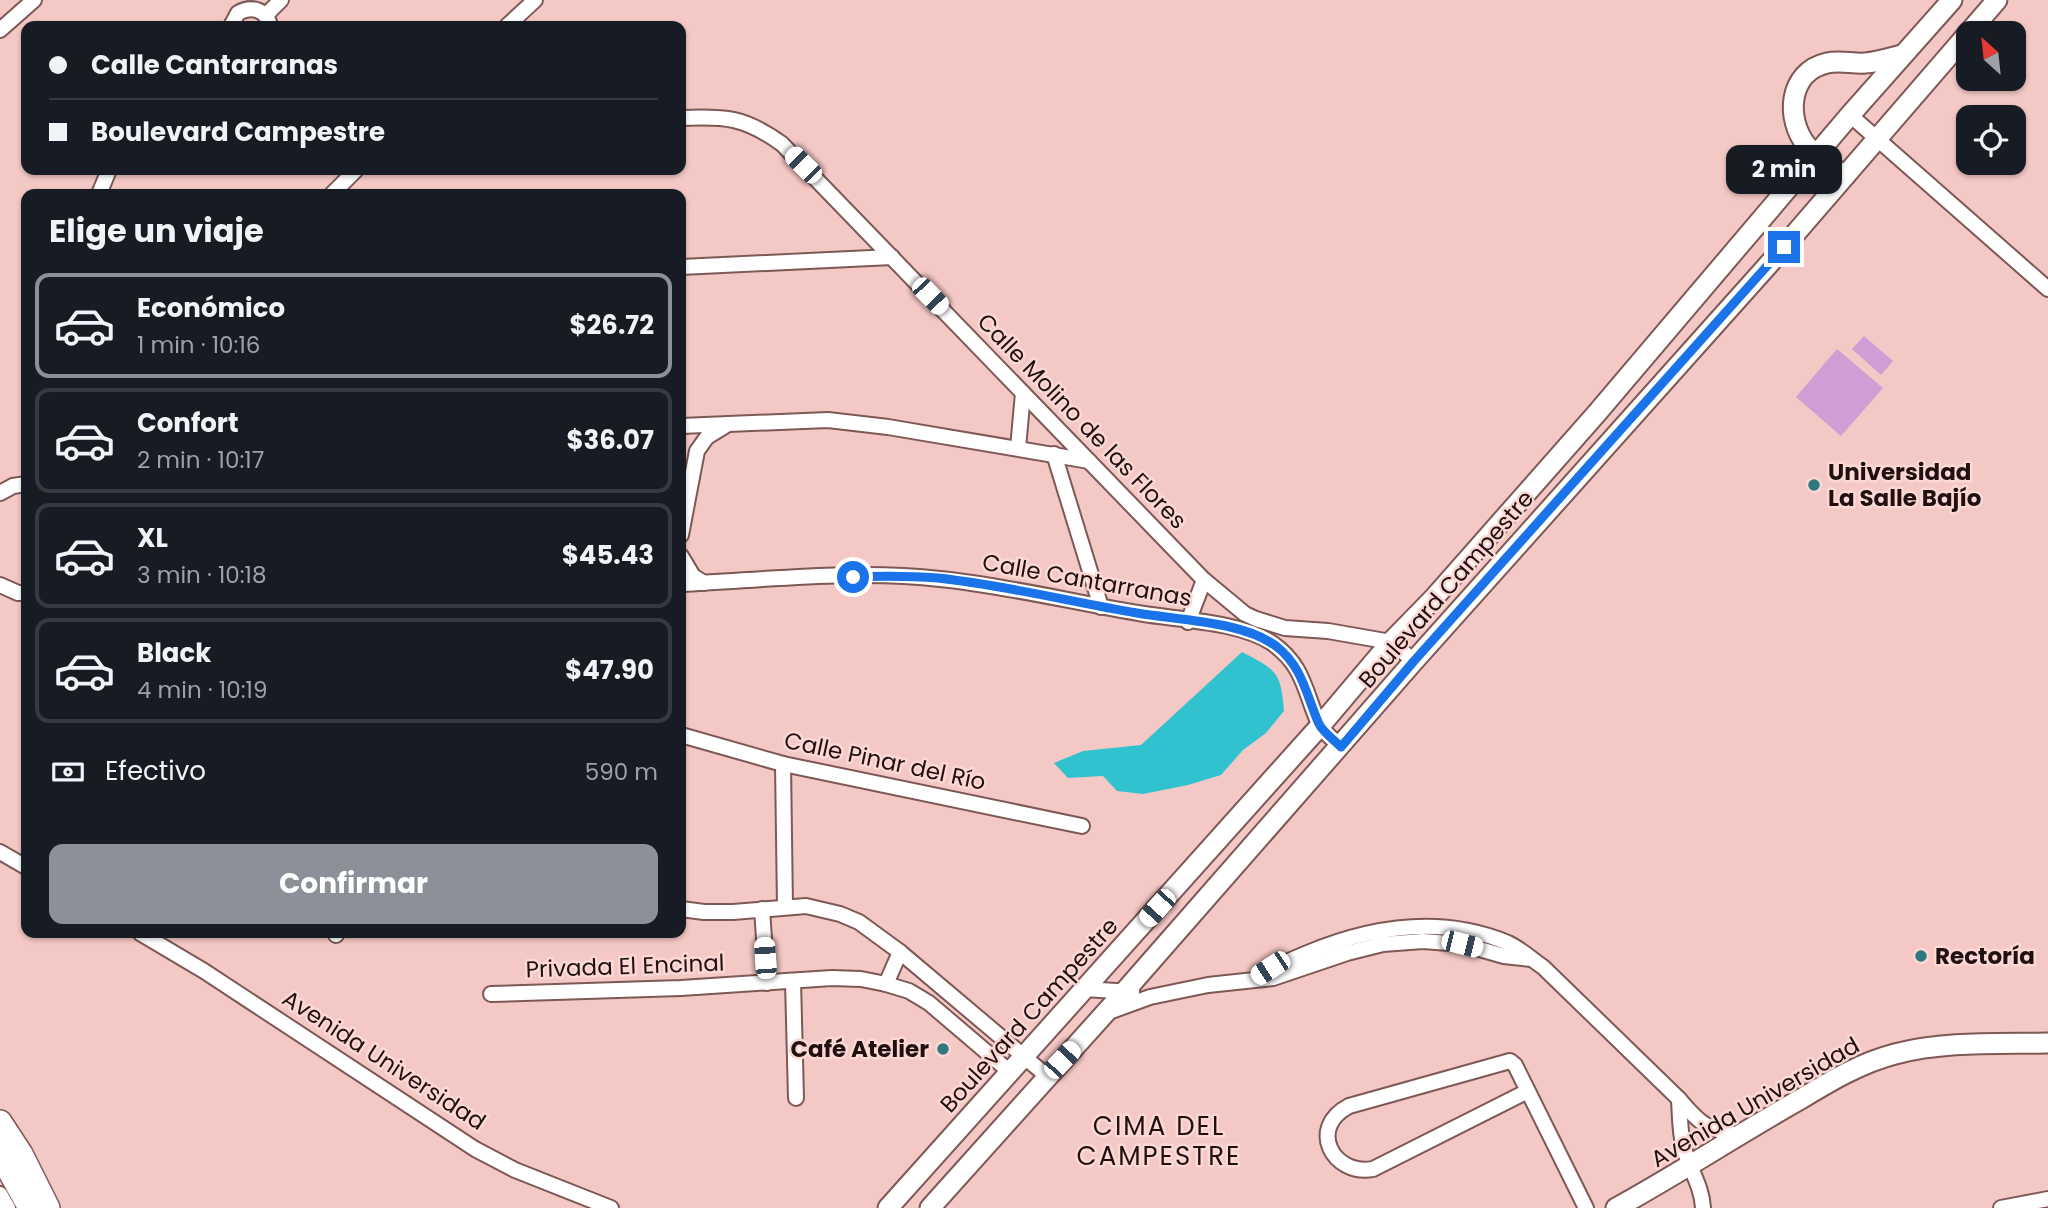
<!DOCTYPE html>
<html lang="es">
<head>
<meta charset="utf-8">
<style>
  :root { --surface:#171b24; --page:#20242c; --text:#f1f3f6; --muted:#9ea1a6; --line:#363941; --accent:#8c9099 }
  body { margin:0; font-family:Poppins,sans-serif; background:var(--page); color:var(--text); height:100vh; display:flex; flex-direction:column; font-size:26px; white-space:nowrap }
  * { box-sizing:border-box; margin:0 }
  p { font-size:23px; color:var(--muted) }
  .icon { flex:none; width:38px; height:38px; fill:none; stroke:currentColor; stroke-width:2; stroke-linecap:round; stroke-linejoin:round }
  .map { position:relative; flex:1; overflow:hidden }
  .panel { position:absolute; left:21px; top:189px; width:665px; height:749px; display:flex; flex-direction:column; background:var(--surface); border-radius:14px; box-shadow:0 2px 5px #0004 }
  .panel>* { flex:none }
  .banner { position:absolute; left:21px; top:21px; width:665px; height:154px; border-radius:14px; box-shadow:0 2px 5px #0004; display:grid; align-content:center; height:154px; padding:0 28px; background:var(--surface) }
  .needle { width:46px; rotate:333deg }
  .buttons { position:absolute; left:1956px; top:21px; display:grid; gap:14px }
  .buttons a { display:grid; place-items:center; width:70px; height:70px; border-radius:14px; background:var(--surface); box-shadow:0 2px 5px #0004; font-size:35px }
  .end { position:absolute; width:32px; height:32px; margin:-16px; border:9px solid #1a73e8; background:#fff; box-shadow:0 0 0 4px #fff }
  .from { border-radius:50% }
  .bubble { position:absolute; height:49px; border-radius:14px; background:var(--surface); box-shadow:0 2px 5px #0004; font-size:23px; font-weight:700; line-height:49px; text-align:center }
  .car { position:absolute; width:21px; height:42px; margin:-21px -10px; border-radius:9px; box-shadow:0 0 5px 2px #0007; background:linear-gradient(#fff 24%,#345 0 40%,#fff 0 76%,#345 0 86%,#fff 0) }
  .banner b { display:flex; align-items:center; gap:24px; height:66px; font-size:26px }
  .banner b+b { border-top:2px solid var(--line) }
  .banner i { width:18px; height:18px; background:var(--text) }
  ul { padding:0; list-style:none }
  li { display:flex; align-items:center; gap:21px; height:105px; margin:0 14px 10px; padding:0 14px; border:4px solid var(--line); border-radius:14px }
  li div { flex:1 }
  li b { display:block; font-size:26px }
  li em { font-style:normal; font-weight:700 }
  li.active { border-color:var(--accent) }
  li>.icon { width:63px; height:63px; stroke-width:1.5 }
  h2 { padding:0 28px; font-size:32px; line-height:84px }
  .pay { display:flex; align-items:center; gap:18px; height:77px; padding:0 28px; font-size:26px }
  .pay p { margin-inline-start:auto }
  .cta { display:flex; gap:14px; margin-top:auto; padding:14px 28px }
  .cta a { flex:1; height:80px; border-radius:14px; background:var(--accent); color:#fff; font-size:28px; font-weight:700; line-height:80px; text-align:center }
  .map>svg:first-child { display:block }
</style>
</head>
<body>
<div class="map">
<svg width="2048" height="1208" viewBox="0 0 2048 1208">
  <rect width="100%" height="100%" fill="#f4c8c5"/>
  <g fill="#d19dd5">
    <polygon points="1864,336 1893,361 1881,375 1852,349"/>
    <polygon points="1837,349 1883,388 1841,436 1796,397"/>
  </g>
  <path fill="#31c2cf" d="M 1242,652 C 1276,670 1281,671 1284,711 L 1266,733 L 1243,750 L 1221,775 L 1188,785 L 1143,794 L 1117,791 L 1103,776 L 1068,778 L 1054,763 L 1083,751 L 1141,745 Z"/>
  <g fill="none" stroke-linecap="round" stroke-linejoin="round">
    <defs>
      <g id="street">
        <polyline points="266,15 281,0"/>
        <path d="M 231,26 L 238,13 C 252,5 267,10 270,26"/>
        <polyline points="507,26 535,0"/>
        <polyline points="0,30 34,0"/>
        <polyline points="1850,115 2048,289"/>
        <path d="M 681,118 C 725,116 745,117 782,144 L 1204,580 L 1245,614 L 1256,619 L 1285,628 L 1328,631 L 1391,642 L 1414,661"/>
        <polyline points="99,194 109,170"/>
        <polyline points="332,194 356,170"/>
        <polyline points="681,267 892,257"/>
        <polyline points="681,426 828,420 888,427 1089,461"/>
        <polyline points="1018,448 1023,393"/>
        <polyline points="1054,454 1101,607"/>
        <polyline points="0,493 13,486 26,484"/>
        <polyline points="681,535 697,451 707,437 728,424"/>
        <polyline points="681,556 693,576 704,583"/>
        <path d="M 681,584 C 765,580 857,569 940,579 C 1009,586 1076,603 1144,614 C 1182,620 1240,622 1272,643 C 1304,665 1305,693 1319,724 C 1323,732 1334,740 1341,747"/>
        <polyline points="0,585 18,593 26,593"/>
        <polyline points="1188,622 1204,580"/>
        <polyline points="681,735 783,764 1082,826"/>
        <polyline points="783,764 785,907"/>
        <polyline points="0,852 26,867"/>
        <polyline points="681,909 704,912 733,912 806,906 840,914 859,922 900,952 1047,1076"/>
        <polyline points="762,909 767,983"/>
        <polyline points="140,933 204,971 475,1149 515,1170 611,1208"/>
        <polyline points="336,935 337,933"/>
        <path d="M 1257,978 C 1272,968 1288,961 1305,954 C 1369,927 1441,915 1508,943 C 1521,949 1531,959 1543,967 L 1679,1099 C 1700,1124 1706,1129 1739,1135"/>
        <polyline points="793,981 796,1098"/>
        <polyline points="886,984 900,952"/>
        <polyline points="1084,989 1132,992"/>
        <polyline points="491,994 681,988 832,978 861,979 886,984 909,991 929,1003 1010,1072"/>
        <polyline points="1106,1013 1150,997 1208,985 1273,978 1347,953 1383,944 1423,941 1462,944 1504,956 1531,959"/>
        <path d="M 1528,1091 L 1373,1169 C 1333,1176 1307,1128 1349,1106 L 1510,1061 L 1515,1065 L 1586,1208"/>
        <path d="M 1679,1099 C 1680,1118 1680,1137 1686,1155 C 1692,1173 1702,1188 1703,1208"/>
        <polyline points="0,1194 8,1208"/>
        <polyline points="2001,1208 2048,1199"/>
      </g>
      <g id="secondary">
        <path d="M 1845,176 C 1832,167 1818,159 1807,146 C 1785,119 1788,72 1827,63 C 1840,60 1853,64 1865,63 C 1878,62 1890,58 1902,55"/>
        <polyline points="888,1208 1320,726 1391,642 1433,599 1597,413 1850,115 1952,0"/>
        <polyline points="930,1208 1125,991 1414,661 1769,264 1997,0"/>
        <path d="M 1616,1208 C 1678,1174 1737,1135 1799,1100 C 1829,1082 1860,1063 1895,1054 C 1944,1041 1998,1044 2048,1043"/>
      </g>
      <g id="primary">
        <polyline points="0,1122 21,1154 48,1208"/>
        <polyline points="0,1154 30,1208"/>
      </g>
    </defs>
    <use href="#street" stroke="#7d5855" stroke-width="18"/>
    <use href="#secondary" stroke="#7d5855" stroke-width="23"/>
    <use href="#primary" stroke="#7d5855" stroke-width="26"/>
    <use href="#street" stroke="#fff" stroke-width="14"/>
    <use href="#secondary" stroke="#fff" stroke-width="19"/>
    <use href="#primary" stroke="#fff" stroke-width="23"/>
  </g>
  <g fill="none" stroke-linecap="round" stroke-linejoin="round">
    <path stroke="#1a73e8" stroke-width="9" d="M 853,577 C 881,576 910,576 938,578 C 1005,585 1071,602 1137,613 C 1178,620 1242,621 1276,646 C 1303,667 1306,695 1319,724 C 1323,732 1334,740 1341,747 L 1414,661 L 1784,247"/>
  </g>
  <g fill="#2f787f" stroke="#fcd8d5" stroke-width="2.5">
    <circle cx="1814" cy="485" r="7"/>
    <circle cx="1921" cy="956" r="7"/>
    <circle cx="943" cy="1049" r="7"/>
  </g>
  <g text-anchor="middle" stroke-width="5" stroke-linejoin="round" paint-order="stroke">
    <g font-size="23" fill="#201110" stroke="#fcd8d5">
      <text transform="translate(1082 421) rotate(46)" y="8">Calle Molino de las Flores</text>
      <text transform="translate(1087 580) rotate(10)" y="8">Calle Cantarranas</text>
      <text transform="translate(1446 589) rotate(-49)" y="8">Boulevard Campestre</text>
      <text transform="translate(885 761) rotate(12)" y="8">Calle Pinar del Río</text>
      <text transform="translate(625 966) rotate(-2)" y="8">Privada El Encinal</text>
      <text transform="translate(1029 1015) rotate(-48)" y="8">Boulevard Campestre</text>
      <text transform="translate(384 1060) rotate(33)" y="8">Avenida Universidad</text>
      <text transform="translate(1755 1102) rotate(-30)" y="8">Avenida Universidad</text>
    </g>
    <g font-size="23" font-weight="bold" fill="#201110" stroke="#fcd8d5" text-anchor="start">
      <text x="1828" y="480">Universidad<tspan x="1828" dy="26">La Salle Bajío</tspan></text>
      <text x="1935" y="964">Rectoría</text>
      <text x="929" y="1057" text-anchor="end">Café Atelier</text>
    </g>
    <g font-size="26" letter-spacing="2" fill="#201110" stroke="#fcd8d5">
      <text x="1159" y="1135">CIMA DEL<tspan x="1159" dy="30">CAMPESTRE</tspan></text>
    </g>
  </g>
</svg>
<div class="buttons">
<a><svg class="needle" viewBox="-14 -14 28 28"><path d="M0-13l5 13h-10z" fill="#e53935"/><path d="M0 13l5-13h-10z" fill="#9ea1a6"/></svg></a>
<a><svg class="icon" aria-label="locate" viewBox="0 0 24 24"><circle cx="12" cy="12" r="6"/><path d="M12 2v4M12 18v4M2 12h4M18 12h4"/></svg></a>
</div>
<i class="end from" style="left:853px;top:577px"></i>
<i class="end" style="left:1784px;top:247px"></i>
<div class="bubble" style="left:1726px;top:145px;width:116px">2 min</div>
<i class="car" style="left:803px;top:165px;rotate:315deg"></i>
<i class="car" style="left:930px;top:296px;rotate:136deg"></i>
<i class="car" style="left:1157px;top:908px;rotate:222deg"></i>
<i class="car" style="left:1462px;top:944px;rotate:104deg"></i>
<i class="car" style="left:765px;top:958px;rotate:356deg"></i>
<i class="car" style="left:1270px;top:968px;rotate:237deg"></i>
<i class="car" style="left:1062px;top:1060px;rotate:43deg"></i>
<div class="banner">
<b><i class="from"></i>Calle Cantarranas</b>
<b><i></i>Boulevard Campestre</b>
</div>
<section class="panel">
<h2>Elige un viaje</h2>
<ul>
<li class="active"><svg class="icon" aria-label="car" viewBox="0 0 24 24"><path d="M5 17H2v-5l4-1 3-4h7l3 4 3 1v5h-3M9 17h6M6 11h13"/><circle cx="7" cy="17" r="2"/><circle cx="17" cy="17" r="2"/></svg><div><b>Económico</b><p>1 min · 10:16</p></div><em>$26.72</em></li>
<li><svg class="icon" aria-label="car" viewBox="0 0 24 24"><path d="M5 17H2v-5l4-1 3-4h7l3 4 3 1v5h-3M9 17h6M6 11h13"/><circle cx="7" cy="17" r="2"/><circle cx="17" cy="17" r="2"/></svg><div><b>Confort</b><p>2 min · 10:17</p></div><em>$36.07</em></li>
<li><svg class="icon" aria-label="car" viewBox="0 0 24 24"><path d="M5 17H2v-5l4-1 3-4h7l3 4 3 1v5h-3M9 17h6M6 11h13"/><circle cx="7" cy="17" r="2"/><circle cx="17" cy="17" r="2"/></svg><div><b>XL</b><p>3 min · 10:18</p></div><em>$45.43</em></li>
<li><svg class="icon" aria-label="car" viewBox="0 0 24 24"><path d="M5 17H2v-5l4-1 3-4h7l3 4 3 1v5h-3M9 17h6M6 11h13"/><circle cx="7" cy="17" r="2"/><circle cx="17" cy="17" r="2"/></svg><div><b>Black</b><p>4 min · 10:19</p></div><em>$47.90</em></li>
</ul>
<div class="pay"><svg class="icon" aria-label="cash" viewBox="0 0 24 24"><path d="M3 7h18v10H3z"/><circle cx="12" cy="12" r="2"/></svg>Efectivo<p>590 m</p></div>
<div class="cta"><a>Confirmar</a></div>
</section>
</div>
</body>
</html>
